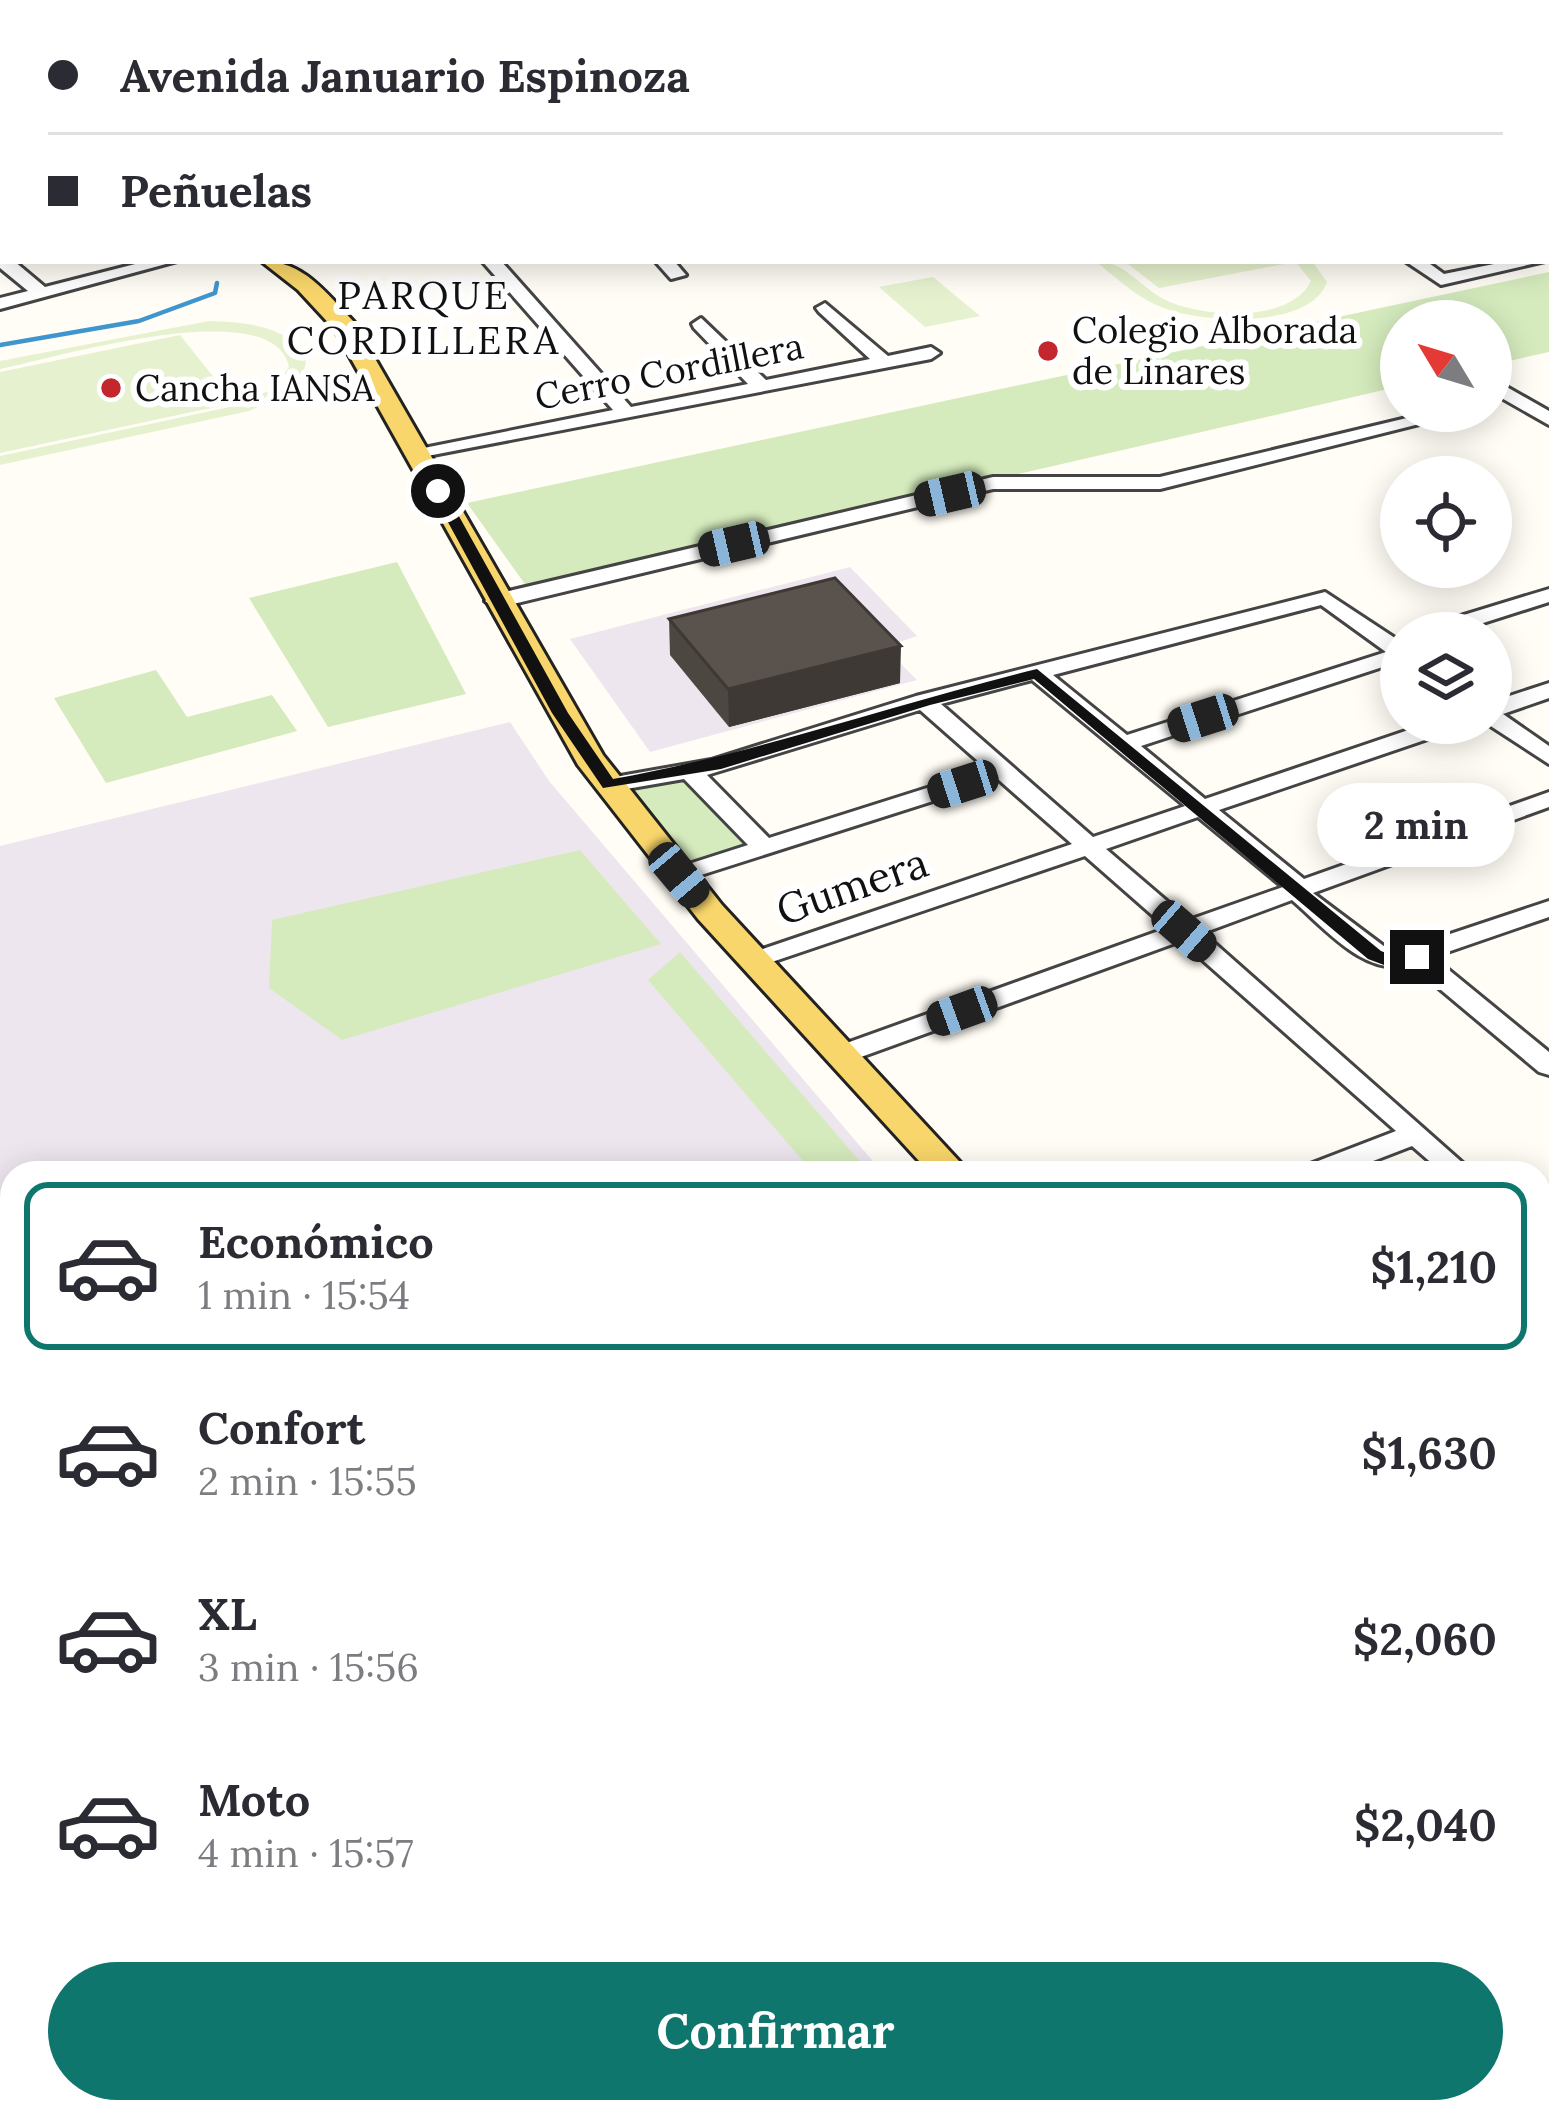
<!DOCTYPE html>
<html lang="es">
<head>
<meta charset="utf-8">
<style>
  :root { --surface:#fff; --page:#f7f7f7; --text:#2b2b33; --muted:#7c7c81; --line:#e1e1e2; --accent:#0f766e }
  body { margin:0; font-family:Lora,serif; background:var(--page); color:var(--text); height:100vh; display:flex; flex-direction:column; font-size:45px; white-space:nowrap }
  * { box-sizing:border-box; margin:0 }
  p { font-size:39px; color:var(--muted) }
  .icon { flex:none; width:66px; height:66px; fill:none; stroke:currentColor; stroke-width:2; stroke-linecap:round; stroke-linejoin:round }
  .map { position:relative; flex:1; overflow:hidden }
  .details { position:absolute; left:0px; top:1161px; width:1551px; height:963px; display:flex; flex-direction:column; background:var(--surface); border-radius:36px 36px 0 0; box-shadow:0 6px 30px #0003 }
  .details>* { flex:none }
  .hud { position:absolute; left:0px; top:0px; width:1551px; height:264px; box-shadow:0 6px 30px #0003; display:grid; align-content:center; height:264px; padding:0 48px; background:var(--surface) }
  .needle { width:78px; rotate:308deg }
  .buttons { position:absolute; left:1380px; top:300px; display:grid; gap:24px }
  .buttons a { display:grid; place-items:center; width:132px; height:132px; border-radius:50%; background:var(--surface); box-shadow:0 6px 30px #0003; font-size:60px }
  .end { position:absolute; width:54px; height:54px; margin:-27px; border:15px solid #111; background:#fff; box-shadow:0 0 0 6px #fff }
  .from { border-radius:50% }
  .bubble { position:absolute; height:84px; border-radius:42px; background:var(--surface); box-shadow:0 6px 30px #0003; font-size:39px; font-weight:700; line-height:84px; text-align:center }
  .car { position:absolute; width:36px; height:72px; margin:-36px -18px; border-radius:15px; box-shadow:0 0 9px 3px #0007; background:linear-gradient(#222 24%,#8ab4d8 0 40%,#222 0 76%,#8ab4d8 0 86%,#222 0) }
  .hud b { display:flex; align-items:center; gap:42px; height:114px; font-size:45px }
  .hud b+b { border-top:3px solid var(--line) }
  .hud i { width:30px; height:30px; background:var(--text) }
  ul { padding:21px 0 0; list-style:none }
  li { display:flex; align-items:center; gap:36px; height:168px; margin:0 24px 18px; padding:0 24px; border:6px solid transparent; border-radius:24px }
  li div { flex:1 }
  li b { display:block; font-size:45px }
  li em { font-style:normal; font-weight:700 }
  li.on { border-color:var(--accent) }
  li>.icon { width:108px; height:108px; stroke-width:1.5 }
  .button { display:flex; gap:24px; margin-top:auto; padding:24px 48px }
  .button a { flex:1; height:138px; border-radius:72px; background:var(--accent); color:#fff; font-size:48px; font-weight:700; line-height:138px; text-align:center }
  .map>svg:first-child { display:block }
</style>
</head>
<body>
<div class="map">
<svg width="1549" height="2122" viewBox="0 0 1549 2122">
  <rect width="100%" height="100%" fill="#fffdf5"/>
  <g fill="#eee6ef">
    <polygon points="850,567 917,636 884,647 917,680 650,752 570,639"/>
    <polygon points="510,722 549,781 883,1173 12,1173 12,1682 0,1687 0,846"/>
    <polygon points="501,2112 786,2112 765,2122 511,2122"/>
  </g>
  <g fill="#d5ebbd">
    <polygon points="1549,272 1549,352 1491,365 1491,321 1401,321 1401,386 527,587 467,503"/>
    <polygon points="397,562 466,694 328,727 249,598"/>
    <polygon points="156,670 187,717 272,695 297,731 106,783 54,698"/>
    <polygon points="689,775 756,847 681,867 618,786"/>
    <polygon points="580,850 661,944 342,1040 269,988 272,920"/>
    <polygon points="680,952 870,1173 813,1173 648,980"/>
  </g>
  <g fill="#e6f2cf">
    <path d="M 1095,261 C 1123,261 1137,283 1160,297 C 1196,318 1290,325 1311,281 L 1295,261 L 1312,261 L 1327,282 C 1310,330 1202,323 1164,308 C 1138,299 1117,278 1095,261 Z"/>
    <polygon points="1124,261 1286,261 1289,263 1159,288"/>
    <polygon points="933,277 980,316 925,327 879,287"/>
    <path d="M 209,321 C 243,322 292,325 306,361 L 303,377 L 289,392 L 249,411 L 0,465 L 0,456 L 239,405 L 274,388 L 289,367 C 274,291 51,359 0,369 L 0,361 Z"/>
    <polygon points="180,335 234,403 0,453 0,372"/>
  </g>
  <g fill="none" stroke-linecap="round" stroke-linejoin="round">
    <g stroke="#3f96cf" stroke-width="4.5">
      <polyline points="830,0 871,0"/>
      <polyline points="1078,0 1087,3"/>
      <polyline points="674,3 732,0"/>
      <polyline points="0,345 139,321 215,293 217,283"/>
    </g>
    <defs>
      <g id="minor">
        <polygon points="1203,0 1219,0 1221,3 1205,3"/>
        <polygon points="1298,0 1315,0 1317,3 1300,3"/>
        <polygon points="1395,0 1413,0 1415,3 1397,3"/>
        <polygon points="1494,0 1511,0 1513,3 1496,3"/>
        <rect x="1548" y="21" width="1" height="10"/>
        <rect x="1548" y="45" width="1" height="10"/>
        <rect x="1548" y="133" width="1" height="10"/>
        <rect x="1548" y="164" width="1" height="10"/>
        <polygon points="0,256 3,261 14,261 45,287 147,261 177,261 0,309 0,298 28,291 0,268"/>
        <polygon points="482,261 501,261 631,407 748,384 694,328 692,324 701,318 766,380 870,359 819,312 816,308 825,303 888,356 931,347 940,353 931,359 412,459 409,455 419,449 613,410"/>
        <polygon points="655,261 674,261 686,275 671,279"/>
        <polygon points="1405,261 1426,261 1444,274 1509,261 1545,261 1441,285"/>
        <polygon points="1491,378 1549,411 1549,425 1491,392"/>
        <polygon points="1436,411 1471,411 1160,489 993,489 496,608 485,601 496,594 993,477 1160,477"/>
        <polygon points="1549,589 1549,602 1452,633 1418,633 1421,628"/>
        <path d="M 1325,592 L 1401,642 L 1401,661 L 1141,746 L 1205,799 L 1429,723 L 1464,723 L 1460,728 L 1219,810 L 1304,879 L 1549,792 L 1549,807 L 1313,893 L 1393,953 L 1549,901 L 1549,917 L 1433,957 L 1549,1052 L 1549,1075 L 1539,1072 L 1410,964 C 1366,979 1324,927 1292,900 L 1203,933 L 1474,1173 L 1443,1173 L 1412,1146 L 1342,1173 L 1301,1173 L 1305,1166 L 1396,1131 L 1181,941 L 850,1061 L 830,1061 L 827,1055 L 830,1049 L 1167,928 L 1085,856 L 763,965 L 745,965 L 741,960 L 745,955 L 1072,844 L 999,780 L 679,882 L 670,880 L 667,875 L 670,870 L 748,845 L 684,779 L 609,792 L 597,785 L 609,778 L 711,760 L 916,696 ZM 1321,605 L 1386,652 L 1127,735 L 1053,675 ZM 1032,680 L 1185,806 L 1093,837 L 941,704 ZM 920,710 L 987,769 L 769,838 L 707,775 ZM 1198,817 L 1283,887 L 1189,920 L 1106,849 Z"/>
        <polygon points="1549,683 1549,698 1503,714 1549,746 1549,764 1486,723 1491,723 1491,702"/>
        <polygon points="1539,1233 1549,1236 1549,1262 1539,1259"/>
        <polygon points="1549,1442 1549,1468 1539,1471 1539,1445"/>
        <polygon points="1549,1675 1549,1704 1539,1708 1539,1679"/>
        <polygon points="12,1711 12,1740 0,1744 0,1715"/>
        <polygon points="17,2112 65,2112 60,2122 12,2122"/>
      </g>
      <g id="major">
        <polygon points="94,0 129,0 92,3"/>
        <polygon points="286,0 326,0 284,3"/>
        <polygon points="3,22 3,34 0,35 0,23"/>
        <polygon points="3,64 3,76 0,77 0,65"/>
        <rect x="0" y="114" width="3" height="14"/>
        <path d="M 261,261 C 304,261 325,292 354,322 L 603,755 L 722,905 L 970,1173 L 930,1173 L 698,919 L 578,765 L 335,330 L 298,290 Z"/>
        <polygon points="1539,1771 1549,1775 1549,1821 1539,1817"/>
        <polygon points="1539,1831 1549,1834 1549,1882 1539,1879"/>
      </g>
    </defs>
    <use href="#minor" stroke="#444" stroke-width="6"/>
    <use href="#major" stroke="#222" stroke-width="6"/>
    <use href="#minor" fill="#fff" fill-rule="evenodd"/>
    <use href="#major" fill="#f9d66b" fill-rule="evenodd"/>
    <g stroke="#c4262e" stroke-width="9">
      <polyline points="0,1623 12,1634"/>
      <polyline points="0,1660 12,1678"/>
      <polyline points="0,1772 12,1785"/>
      <polyline points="314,2112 323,2122"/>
      <polyline points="349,2112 358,2122"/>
    </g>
  </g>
  <polygon fill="#4d4742" points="669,619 900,683 729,727 670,655"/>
  <polygon fill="#3f3936" points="901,646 900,683 729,727 728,689"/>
  <polygon fill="#5a524d" stroke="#3f3936" stroke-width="3" points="835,578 901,646 728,689 669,619"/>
  <path fill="#111" d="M 438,487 L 445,491 L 568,713 L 613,779 C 757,753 895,704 1037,669 L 1381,951 L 1394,956 L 1417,951 L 1426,957 L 1392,968 L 1368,959 L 1034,679 L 930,705 L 721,769 L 603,788 L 552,713 L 431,491 Z"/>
  <g fill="#c4262e" stroke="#fff" stroke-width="4.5">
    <circle cx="1048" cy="351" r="12"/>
    <circle cx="111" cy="388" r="12"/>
  </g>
  <g text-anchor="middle" stroke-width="12" stroke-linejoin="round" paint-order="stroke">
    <g font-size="36" fill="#111" stroke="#fff" text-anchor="start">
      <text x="1072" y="343">Colegio Alborada<tspan x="1072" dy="41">de Linares</tspan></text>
      <text x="135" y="401">Cancha IANSA</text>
    </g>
    <g font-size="36" fill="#111" stroke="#fff">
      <text transform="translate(669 371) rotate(-11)" y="13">Cerro Cordillera</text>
    </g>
    <g font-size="39" letter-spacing="3" fill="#111" stroke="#fff">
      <text x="424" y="309">PARQUE<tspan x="424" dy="45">CORDILLERA</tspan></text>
    </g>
    <g font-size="42" fill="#111" stroke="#fff">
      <text transform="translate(852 886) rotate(-19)" y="15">Gumera</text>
    </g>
  </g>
</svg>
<div class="buttons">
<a><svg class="needle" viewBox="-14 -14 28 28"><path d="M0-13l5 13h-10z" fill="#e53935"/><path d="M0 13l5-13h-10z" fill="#7c7c81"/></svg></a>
<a><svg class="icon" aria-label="locate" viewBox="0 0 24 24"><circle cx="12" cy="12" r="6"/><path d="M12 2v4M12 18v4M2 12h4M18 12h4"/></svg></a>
<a><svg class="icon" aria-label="layers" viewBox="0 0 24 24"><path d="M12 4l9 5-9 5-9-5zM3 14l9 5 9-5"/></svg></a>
</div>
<i class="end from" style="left:438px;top:491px"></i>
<i class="end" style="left:1417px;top:957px"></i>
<div class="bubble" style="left:1317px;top:783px;width:198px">2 min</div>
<i class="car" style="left:950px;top:494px;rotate:257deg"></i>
<i class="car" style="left:734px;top:544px;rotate:257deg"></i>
<i class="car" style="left:1203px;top:718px;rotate:252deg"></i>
<i class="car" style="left:963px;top:784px;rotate:252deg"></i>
<i class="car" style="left:679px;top:875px;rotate:140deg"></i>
<i class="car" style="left:1184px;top:931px;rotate:131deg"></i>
<i class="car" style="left:962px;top:1011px;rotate:250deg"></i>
<div class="hud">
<b><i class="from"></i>Avenida Januario Espinoza</b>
<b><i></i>Peñuelas</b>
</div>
<section class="details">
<ul>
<li class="on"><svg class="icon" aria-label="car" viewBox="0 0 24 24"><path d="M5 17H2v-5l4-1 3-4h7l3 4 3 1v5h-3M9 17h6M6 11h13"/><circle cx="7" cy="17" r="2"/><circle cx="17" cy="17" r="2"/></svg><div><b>Económico</b><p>1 min · 15:54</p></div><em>$1,210</em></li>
<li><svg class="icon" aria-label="car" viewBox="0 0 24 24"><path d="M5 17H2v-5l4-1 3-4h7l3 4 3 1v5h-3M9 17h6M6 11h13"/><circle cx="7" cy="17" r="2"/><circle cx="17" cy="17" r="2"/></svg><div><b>Confort</b><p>2 min · 15:55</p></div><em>$1,630</em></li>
<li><svg class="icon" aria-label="car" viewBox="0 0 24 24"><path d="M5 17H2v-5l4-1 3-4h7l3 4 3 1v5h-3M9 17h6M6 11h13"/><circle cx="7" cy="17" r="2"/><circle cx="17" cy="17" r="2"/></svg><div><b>XL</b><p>3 min · 15:56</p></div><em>$2,060</em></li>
<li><svg class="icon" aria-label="car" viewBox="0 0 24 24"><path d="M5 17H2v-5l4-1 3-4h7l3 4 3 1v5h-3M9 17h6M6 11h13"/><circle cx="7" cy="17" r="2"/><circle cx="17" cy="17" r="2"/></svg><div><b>Moto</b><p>4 min · 15:57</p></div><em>$2,040</em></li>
</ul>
<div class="button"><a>Confirmar</a></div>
</section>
</div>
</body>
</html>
